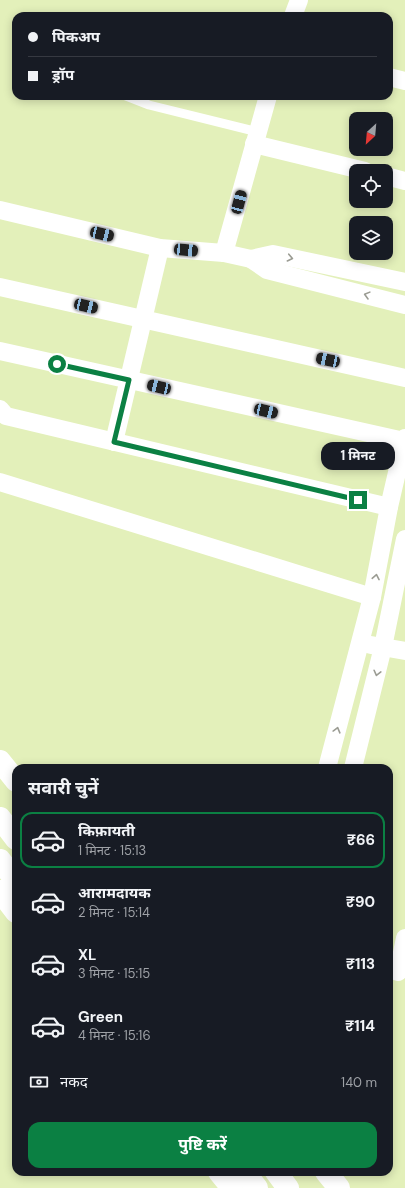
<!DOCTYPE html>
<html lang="hi">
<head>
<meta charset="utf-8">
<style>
  :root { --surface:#171b24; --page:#242831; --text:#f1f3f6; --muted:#9ea1a6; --line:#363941; --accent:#0b8043 }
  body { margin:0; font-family:"DM Sans","Noto Sans Devanagari",sans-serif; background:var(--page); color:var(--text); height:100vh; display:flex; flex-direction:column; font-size:15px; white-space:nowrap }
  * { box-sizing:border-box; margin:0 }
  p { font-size:13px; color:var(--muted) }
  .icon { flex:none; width:22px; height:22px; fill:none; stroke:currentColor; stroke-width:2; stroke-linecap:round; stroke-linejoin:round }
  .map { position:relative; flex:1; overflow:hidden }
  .sheet { position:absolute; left:12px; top:764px; width:381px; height:412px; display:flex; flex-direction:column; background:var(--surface); border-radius:12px; box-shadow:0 2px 10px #0003 }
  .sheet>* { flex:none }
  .guide { position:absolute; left:12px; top:12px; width:381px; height:88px; border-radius:12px; box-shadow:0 2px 10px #0003; display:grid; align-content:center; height:88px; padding:0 16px; background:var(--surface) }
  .needle { width:26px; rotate:206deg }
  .fabs { position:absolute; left:349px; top:112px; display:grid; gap:8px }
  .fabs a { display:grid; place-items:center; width:44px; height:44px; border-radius:8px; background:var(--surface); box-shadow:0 2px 10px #0003; font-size:20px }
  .end { position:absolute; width:18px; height:18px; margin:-9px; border:5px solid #0b8043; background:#fff; box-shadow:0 0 0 2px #fff }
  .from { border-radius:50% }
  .bubble { position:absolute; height:28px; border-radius:12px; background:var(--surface); box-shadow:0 2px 10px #0003; font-size:13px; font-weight:700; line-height:28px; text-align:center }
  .car { position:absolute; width:12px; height:24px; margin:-12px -6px; border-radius:5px; box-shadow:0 0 3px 1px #0007; background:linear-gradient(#222 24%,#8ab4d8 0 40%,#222 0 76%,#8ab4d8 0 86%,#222 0) }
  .guide b { display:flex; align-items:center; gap:14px; height:38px; font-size:15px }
  .guide b+b { border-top:1px solid var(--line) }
  .guide i { width:10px; height:10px; background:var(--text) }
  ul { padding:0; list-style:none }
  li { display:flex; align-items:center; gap:12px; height:56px; margin:0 8px 6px; padding:0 8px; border:2px solid transparent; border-radius:12px }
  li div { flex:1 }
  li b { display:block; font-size:15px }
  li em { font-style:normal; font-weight:700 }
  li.selected { border-color:var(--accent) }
  li>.icon { width:36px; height:36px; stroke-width:1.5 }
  h2 { padding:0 16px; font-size:18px; line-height:48px }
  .pay { display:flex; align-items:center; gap:10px; height:44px; padding:0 16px; font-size:15px }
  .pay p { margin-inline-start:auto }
  .button { display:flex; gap:8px; margin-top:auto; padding:8px 16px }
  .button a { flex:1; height:46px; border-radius:12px; background:var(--accent); color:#fff; font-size:16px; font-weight:700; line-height:46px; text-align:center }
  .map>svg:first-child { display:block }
</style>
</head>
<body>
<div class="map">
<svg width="405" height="1188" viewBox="0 0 405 1188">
  <rect width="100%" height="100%" fill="#e3f0ba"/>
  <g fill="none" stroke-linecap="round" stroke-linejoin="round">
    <polyline stroke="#fff" stroke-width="9" points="126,96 149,105 258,132"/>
    <g stroke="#fff" stroke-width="18">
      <polyline points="293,16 299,0"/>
      <polyline points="389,77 405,81"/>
      <polyline points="254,144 365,171"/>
      <polyline points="386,176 405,181"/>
      <polyline points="0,210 160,248 224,253 251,259 273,254 405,282"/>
      <polyline points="224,253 268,96"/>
      <polyline points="251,259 267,270 405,305"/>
      <polyline points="0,287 405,378"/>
      <polyline points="0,351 404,441"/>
      <polyline points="0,409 6,416 389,507"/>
      <polyline points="114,442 160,248"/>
      <polyline points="0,482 372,597"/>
      <polyline points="371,645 405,651"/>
      <polyline points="327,768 372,597 389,507 405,438"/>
      <polyline points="353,768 383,647 405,539"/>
      <polyline points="398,972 405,938"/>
    </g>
    <g stroke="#fff" stroke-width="22">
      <polyline points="0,761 16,781"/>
      <polyline points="0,818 16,839"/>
      <polyline points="0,860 16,881"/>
      <polyline points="0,891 16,912"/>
      <polyline points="219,1172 232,1188"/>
      <polyline points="244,1172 257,1188"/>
      <polyline points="276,1172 288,1188"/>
      <polyline points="326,1172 339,1188"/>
    </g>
  </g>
  <defs><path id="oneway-chevron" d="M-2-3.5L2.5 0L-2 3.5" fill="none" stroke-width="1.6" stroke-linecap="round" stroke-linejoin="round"/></defs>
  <g stroke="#9b9c93">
    <use href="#oneway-chevron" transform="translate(290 258) rotate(12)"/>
    <use href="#oneway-chevron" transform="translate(367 295) rotate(-165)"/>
    <use href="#oneway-chevron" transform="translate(376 577) rotate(-79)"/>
    <use href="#oneway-chevron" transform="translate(377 673) rotate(104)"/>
    <use href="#oneway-chevron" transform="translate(337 730) rotate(-75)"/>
  </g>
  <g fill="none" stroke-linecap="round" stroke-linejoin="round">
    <polyline stroke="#0b8043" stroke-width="5" points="57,364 129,380 114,442 358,500"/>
  </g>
</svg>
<div class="fabs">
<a><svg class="needle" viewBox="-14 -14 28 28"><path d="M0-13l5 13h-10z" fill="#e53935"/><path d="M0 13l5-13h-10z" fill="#9ea1a6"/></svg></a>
<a><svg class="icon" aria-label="locate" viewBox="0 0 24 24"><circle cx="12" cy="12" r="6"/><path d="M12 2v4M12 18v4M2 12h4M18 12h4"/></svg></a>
<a><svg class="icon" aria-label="layers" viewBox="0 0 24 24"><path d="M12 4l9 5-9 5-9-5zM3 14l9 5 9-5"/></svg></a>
</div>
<i class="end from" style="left:57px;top:364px"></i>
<i class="end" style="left:358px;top:500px"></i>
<div class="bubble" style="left:321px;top:442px;width:74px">1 मिनट</div>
<i class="car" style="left:239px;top:202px;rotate:15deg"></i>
<i class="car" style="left:102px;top:234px;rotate:103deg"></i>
<i class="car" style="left:186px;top:250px;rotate:95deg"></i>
<i class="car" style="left:86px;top:306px;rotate:103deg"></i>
<i class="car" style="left:328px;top:360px;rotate:282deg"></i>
<i class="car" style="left:159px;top:387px;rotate:283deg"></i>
<i class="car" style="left:266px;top:411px;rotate:103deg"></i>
<div class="guide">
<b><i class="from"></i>पिकअप</b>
<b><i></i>ड्रॉप</b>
</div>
<section class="sheet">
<h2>सवारी चुनें</h2>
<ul>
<li class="selected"><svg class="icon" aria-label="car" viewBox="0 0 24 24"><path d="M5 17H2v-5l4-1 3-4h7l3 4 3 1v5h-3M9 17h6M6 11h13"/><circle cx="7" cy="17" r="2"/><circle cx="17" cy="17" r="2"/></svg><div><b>किफ़ायती</b><p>1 मिनट · 15:13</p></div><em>₹66</em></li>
<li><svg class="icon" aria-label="car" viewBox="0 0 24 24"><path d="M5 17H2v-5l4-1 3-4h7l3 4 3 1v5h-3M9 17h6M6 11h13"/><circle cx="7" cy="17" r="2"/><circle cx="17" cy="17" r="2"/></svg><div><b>आरामदायक</b><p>2 मिनट · 15:14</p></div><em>₹90</em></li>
<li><svg class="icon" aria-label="car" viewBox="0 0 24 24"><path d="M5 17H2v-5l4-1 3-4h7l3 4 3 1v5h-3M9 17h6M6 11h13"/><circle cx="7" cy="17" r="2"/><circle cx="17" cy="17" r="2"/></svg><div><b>XL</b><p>3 मिनट · 15:15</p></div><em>₹113</em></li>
<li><svg class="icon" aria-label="car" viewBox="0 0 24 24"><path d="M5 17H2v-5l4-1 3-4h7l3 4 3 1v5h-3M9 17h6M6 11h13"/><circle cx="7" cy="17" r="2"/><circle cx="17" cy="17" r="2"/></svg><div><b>Green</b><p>4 मिनट · 15:16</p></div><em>₹114</em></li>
</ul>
<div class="pay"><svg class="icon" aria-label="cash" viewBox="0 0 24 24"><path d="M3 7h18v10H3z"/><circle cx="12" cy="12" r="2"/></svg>नकद<p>140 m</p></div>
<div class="button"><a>पुष्टि करें</a></div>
</section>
</div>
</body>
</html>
